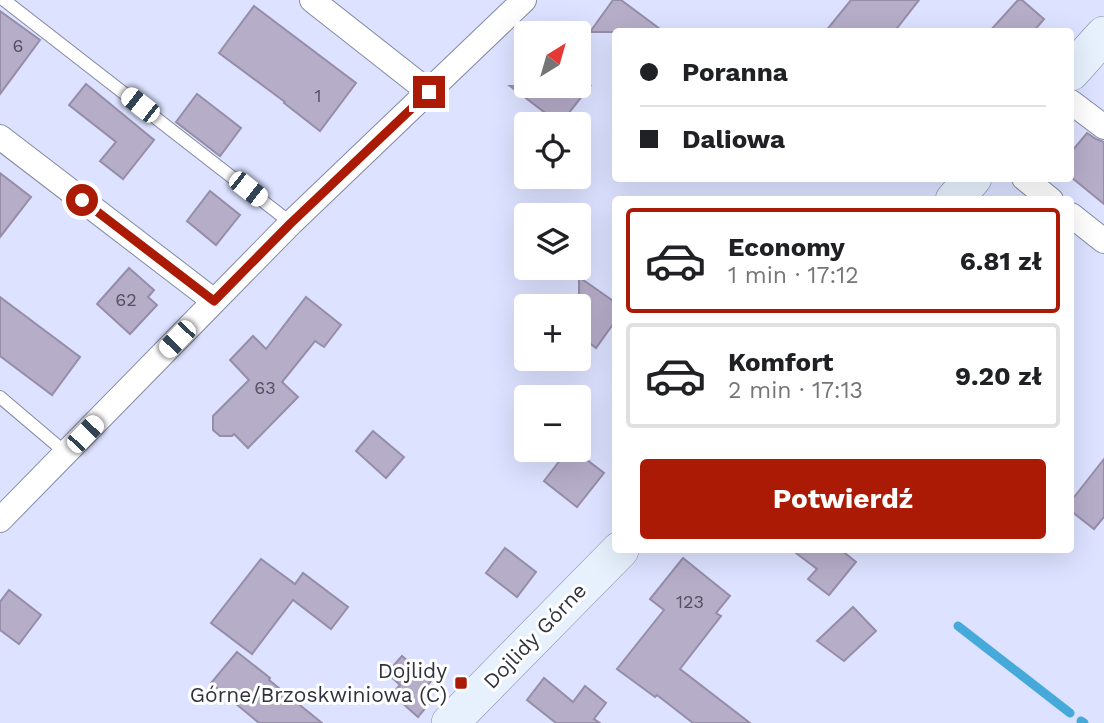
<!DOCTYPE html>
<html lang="pl">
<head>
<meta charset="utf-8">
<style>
  :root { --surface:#fff; --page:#f2f2f2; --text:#202124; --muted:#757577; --line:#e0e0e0; --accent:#aa1a04 }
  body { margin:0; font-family:"Work Sans",sans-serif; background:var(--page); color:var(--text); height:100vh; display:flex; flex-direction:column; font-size:26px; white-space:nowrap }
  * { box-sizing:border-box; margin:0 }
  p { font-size:23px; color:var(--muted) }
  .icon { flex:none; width:38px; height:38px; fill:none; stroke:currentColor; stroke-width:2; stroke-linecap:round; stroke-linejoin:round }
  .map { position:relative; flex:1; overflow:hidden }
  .sheet { position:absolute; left:612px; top:196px; width:462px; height:357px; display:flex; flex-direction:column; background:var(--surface); border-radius:7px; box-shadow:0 7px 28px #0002 }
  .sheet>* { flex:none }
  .top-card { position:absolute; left:612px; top:28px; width:462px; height:154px; border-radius:7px; box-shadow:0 7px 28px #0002; display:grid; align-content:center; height:154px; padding:0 28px; background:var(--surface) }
  .needle { width:46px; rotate:37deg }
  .controls { position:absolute; left:514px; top:21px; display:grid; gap:14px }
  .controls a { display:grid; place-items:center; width:77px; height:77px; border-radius:7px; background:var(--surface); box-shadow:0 7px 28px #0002; font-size:35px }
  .end { position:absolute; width:32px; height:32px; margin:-16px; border:9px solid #aa1a04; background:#fff; box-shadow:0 0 0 4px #fff }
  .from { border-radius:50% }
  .car { position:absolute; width:21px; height:42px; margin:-21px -10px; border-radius:9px; box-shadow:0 0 5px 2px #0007; background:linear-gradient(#fff 24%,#345 0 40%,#fff 0 76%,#345 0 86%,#fff 0) }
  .top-card b { display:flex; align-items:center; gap:24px; height:66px; font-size:26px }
  .top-card b+b { border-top:2px solid var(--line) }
  .top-card i { width:18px; height:18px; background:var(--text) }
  ul { padding:12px 0 0; list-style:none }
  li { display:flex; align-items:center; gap:21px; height:105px; margin:0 14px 10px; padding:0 14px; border:4px solid var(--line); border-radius:7px }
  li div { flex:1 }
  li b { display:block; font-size:26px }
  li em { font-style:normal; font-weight:700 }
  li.current { border-color:var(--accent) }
  li>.icon { width:63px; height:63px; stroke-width:1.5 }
  .action { display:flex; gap:14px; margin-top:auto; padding:14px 28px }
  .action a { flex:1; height:80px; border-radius:7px; background:var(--accent); color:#fff; font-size:28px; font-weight:700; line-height:80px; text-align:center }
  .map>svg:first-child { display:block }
</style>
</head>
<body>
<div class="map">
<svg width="1104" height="723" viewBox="0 0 1104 723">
  <rect width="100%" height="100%" fill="#dce2ff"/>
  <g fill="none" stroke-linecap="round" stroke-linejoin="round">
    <g stroke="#45aad9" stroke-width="9">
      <polyline points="958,626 1070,713"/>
      <polyline points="1081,721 1084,723"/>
    </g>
  </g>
  <g fill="#b6adc9" stroke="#968da8" stroke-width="2">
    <polygon points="613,0 621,0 664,32 590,32"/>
    <polygon points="851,0 919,0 894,32 825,32"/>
    <polygon points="1018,0 1022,0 1044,19 1033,32 989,32"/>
    <polygon points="254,6 356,83 320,131 284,103 285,102 219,53"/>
    <polygon points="0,11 40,40 0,94"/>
    <polygon points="86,84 154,140 123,179 100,161 116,142 69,105"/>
    <polygon points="510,86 590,86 560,124"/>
    <polygon points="197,94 241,128 220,156 176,122"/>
    <polygon points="1087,133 1096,139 1104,142 1104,204 1071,177 1071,152"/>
    <polygon points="0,173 31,197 0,237"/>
    <polygon points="210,191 240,215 216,245 187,221"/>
    <polygon points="129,268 154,290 148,297 157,305 130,334 97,304"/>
    <polygon points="579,277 616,303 616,320 596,348 579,335"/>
    <polygon points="0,297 80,357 52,395 0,356"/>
    <polygon points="306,297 341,325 324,347 315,341 282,382 298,397 248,448 234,434 232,436 220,436 213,430 213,416 249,380 230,360 253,336 266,349"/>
    <polygon points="373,431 404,457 386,478 356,451"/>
    <polygon points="568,450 574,450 604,473 577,507 544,481"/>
    <polygon points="1104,459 1104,517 1094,529 1071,511 1071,501"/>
    <polygon points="505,548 536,572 517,597 486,573"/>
    <polygon points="792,550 841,550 856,562 829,595 808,579 817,569"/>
    <polygon points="683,558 730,596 716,613 721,616 680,669 750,723 693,723 657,695 655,697 617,669 664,610 650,599"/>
    <polygon points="261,559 295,584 303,573 348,607 331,629 293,600 252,654 211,623"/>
    <polygon points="9,590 41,615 19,644 0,630 0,602"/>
    <polygon points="853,607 876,631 844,661 817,641"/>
    <polygon points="237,652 270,678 269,680 322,723 259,723 211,683"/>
    <polygon points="402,656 431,681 423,691 432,700 418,717 392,694 400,685 387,673"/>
    <polygon points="544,678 573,702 585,686 606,703 594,719 600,723 556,723 527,700"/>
  </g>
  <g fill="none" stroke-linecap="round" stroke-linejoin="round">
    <defs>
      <g id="lane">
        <polyline points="4,0 291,223"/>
        <polyline points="0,397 66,453"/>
      </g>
      <g id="street">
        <polyline points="312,0 429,92"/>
        <polyline points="1071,102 1104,127"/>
        <polyline points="0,137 214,301"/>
        <polyline points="1024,178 1051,200"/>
        <polyline points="1071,215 1104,241"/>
        <polyline points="0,520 291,223 524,0"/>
      </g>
      <g id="secondary">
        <polyline points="1071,72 1104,35"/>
        <polyline points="954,200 973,178"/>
        <polyline points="450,723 620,550"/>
      </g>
    </defs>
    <use href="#lane" stroke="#8489a3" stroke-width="14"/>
    <use href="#street" stroke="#8489a3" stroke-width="26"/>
    <use href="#secondary" stroke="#8489a3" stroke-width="38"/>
    <use href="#lane" stroke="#fff" stroke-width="12"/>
    <use href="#street" stroke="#fff" stroke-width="24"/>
    <use href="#secondary" stroke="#e7f1fe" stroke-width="37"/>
  </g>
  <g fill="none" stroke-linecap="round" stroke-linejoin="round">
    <polyline stroke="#aa1a04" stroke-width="9" points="82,200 214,301 291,223 429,92"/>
  </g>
  <rect fill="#aa1a04" stroke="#fff" stroke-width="2.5" x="454" y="676" width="14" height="14" rx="3.5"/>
  <g text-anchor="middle" stroke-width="6" stroke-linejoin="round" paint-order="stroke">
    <g font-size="18" fill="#525160">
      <text x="18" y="52">6</text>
      <text x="318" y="102">1</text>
      <text x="126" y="306">62</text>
      <text x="265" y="394">63</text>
      <text x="690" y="608">123</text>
    </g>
    <g font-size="21" fill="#30323d" stroke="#fff">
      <text transform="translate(535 636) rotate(-46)" y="7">Dojlidy Górne</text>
    </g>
    <g font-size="21" fill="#30323d" stroke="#fff" text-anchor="end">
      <text x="447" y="678">Dojlidy<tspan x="447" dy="24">Górne/Brzoskwiniowa (C)</tspan></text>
    </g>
  </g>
</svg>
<div class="controls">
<a><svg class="needle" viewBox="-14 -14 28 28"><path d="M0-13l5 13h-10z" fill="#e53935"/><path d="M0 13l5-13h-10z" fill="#757577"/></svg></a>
<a><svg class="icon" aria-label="locate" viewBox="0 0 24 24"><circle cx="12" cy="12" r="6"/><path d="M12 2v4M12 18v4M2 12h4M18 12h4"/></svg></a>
<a><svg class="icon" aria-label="layers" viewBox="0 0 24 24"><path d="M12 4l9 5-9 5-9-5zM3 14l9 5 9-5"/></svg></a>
<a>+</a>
<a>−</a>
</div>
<i class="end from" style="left:82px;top:200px"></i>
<i class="end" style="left:429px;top:92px"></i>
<i class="car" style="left:140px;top:105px;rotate:308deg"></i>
<i class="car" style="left:248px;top:189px;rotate:128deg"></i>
<i class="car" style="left:177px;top:339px;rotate:224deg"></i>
<i class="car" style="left:85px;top:434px;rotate:44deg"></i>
<div class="top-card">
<b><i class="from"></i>Poranna</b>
<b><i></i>Daliowa</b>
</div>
<section class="sheet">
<ul>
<li class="current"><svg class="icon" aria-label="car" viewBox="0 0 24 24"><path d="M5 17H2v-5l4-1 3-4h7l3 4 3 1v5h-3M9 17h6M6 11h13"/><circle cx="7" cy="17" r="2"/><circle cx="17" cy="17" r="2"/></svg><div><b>Economy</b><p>1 min · 17:12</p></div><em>6.81 zł</em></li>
<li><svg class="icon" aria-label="car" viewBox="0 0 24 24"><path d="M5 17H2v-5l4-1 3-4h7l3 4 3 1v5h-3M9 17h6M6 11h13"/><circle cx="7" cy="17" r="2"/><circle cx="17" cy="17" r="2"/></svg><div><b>Komfort</b><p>2 min · 17:13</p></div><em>9.20 zł</em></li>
</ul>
<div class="action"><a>Potwierdź</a></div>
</section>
</div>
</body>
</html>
